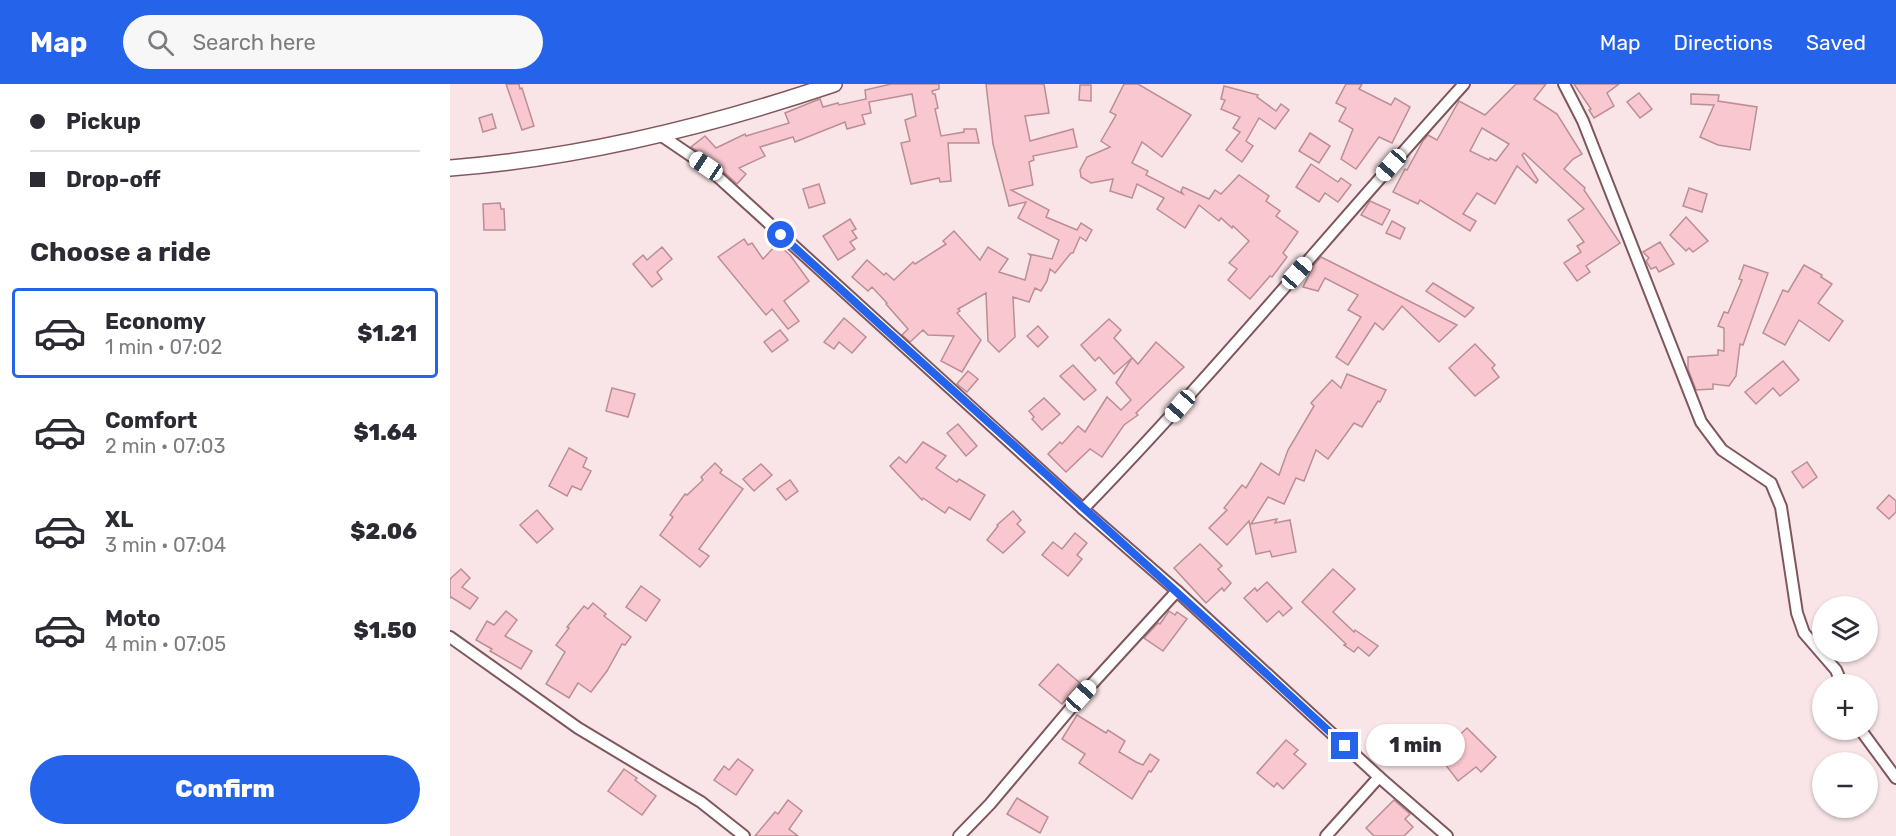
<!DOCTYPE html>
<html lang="en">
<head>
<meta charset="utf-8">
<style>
  :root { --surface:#fff; --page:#f7f7f7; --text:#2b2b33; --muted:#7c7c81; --line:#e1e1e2; --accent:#2563eb }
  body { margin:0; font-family:Rubik,sans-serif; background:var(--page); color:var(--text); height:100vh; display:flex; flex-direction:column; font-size:22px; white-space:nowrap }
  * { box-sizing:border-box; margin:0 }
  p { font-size:20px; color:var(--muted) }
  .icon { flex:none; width:33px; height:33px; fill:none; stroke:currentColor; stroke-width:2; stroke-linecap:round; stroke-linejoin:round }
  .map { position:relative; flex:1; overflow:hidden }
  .drawer { display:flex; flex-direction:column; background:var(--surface); width:450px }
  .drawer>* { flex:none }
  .top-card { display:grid; align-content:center; height:132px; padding:0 30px; background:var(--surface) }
  .tools { position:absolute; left:1362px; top:512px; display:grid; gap:12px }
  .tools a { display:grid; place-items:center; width:66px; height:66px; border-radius:50%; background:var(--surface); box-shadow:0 2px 4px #0004; font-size:30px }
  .end { position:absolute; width:27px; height:27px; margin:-14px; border:8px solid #2563eb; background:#fff; box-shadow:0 0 0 3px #fff }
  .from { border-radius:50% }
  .bubble { position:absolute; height:42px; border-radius:21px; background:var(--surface); box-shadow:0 2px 4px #0004; font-size:20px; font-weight:800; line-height:42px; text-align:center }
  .car { position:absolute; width:18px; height:36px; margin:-18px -9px; border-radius:8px; box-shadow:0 0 4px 2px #0007; background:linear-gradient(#fff 24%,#345 0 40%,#fff 0 76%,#345 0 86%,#fff 0) }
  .top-card b { display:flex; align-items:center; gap:21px; height:57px; font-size:22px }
  .top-card b+b { border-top:2px solid var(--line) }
  .top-card i { width:15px; height:15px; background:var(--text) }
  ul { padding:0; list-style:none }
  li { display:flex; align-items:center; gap:18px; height:90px; margin:0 12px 9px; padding:0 18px; border:3px solid transparent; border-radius:6px }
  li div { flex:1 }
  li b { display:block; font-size:22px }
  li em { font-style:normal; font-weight:800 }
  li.selected { border-color:var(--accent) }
  li>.icon { width:54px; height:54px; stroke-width:1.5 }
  h2 { padding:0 30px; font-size:27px; line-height:72px }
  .action { display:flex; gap:12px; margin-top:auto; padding:12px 30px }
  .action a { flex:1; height:69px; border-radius:36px; background:var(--accent); color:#fff; font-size:24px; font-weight:800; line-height:69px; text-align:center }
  header { display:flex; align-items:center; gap:36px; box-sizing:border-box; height:84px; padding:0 30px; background:var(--accent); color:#fff }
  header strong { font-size:28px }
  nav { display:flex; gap:33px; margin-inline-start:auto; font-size:21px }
  .search { width:420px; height:54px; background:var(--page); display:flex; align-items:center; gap:15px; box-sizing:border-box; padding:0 21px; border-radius:33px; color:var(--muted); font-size:22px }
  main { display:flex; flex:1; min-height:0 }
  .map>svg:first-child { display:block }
</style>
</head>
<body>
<header>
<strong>Map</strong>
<div class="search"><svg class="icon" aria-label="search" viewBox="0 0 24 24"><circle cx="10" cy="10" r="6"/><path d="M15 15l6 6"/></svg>Search here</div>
<nav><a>Map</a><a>Directions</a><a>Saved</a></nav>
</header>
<main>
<section class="drawer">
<div class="top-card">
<b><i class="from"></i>Pickup</b>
<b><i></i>Drop-off</b>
</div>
<h2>Choose a ride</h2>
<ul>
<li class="selected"><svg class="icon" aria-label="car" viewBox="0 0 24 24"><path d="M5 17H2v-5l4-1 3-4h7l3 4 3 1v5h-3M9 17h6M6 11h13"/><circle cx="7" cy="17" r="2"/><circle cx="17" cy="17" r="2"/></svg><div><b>Economy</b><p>1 min · 07:02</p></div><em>$1.21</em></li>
<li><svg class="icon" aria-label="car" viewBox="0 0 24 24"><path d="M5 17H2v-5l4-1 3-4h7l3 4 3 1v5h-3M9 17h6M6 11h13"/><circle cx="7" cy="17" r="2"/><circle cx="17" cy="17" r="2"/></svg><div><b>Comfort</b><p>2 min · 07:03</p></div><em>$1.64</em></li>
<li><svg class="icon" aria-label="car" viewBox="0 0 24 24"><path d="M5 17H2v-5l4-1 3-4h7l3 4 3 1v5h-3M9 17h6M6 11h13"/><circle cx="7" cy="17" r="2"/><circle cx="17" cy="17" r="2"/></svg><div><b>XL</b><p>3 min · 07:04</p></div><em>$2.06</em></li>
<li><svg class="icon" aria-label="car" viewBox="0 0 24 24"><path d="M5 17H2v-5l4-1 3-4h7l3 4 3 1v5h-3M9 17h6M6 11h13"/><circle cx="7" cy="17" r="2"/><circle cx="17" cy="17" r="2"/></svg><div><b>Moto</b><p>4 min · 07:05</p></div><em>$1.50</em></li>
</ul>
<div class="action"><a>Confirm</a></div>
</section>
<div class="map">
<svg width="1446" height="752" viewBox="0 0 1446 752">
  <rect width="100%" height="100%" fill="#f9e5e7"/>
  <g fill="#f8c7cf" stroke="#bb8e95" stroke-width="1.5" fill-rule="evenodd">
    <polygon points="56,0 69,0 70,5 72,4 84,42 72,46"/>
    <polygon points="441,0 489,0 489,5 482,7 483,10 485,10 488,24 485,25 491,52 514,48 514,45 526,45 529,59 498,59 501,97 490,98 489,94 461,100 451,59 460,57 455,36 466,32 462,10 419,18 421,29 412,31 415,40 397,45 395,38 345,58 343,53 310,63 315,72 289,84 296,90 287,100 261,76 241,63 255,52 266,64 295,50 296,52 339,39 335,29 367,16 370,15 373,23 388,19 389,21 416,15 415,6"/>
    <polygon points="536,0 594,0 599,29 575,32 580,57 623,45 627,63 583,72 584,76 579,78 583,101 561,106 599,126 596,133 627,146 631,139 642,146 636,157 630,153 623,169 621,169 605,189 600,185 597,197 591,207 585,204 579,218 563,213 565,253 549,268 538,257 536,209 508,225 510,227 507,229 531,256 512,288 491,277 504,252 478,251 473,246 460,258 452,251 458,245 436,220 437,219 422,203 418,207 402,193 417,176 434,191 436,189 444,196 463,178 465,180 496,160 493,157 504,147 530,176 538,163 558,175 549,188 575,196 581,172 579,170 602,175 609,156 568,134 576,118 559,122 543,60"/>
    <polygon points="674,0 688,0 741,31 712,73 692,58 682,79 698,87 696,91 733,110 731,107 733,103 759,115 765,106 771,110 789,91 819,112 816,117 830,127 826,132 848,148 833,169 837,173 822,193 820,192 800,215 778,196 787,185 779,179 799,157 783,142 782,144 771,134 769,137 749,121 735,144 707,125 714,114 687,100 682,114 660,107 663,95 641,99 631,93 630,86 637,73 660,63 651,57 666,31 660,28"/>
    <polygon points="896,0 912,0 909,5 941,21 945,14 960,23 942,59 929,53 906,85 891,75 903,45 889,37 896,24 886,19"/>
    <path d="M 1066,0 L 1096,0 L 1084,15 L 1107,30 L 1132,70 L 1123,75 L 1114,85 L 1135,104 L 1134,106 L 1170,159 L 1136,182 L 1140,188 L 1127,197 L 1114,179 L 1131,168 L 1127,162 L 1134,158 L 1118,136 L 1134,125 L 1074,69 L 1072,71 L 1088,96 L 1086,99 L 1067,82 L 1045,120 L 1027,109 L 1013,130 L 1026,137 L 1020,147 L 970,116 L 968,120 L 943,108 L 955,85 L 957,86 L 973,57 L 978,51 L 987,56 L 1009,17 L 1035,31 ZM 1032,44 L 1059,60 L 1046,77 L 1040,74 L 1039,76 L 1020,67 Z"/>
    <polygon points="1124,0 1169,0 1157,9 1164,22 1144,34 1139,26 1141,25"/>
    <polygon points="630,1 641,1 641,17 629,16"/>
    <polygon points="774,2 808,11 807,13 826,27 831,20 839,26 825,45 809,34 796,57 803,62 792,78 776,66 790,48 783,44 790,33 771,25 775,16 771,15"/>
    <polygon points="1189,9 1202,25 1190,34 1177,18"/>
    <polygon points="1241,10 1269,11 1268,17 1307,23 1300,66 1268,61 1250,53 1264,21 1241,20"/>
    <polygon points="42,30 46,44 33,48 29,34"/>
    <polygon points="860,49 880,62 869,79 849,67"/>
    <polygon points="861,80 888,98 891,94 901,101 888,118 875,109 869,118 846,103"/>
    <polygon points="369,100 375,119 359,124 353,105"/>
    <polygon points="1239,104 1257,110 1252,128 1233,122"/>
    <polygon points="920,117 940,126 932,141 911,131"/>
    <polygon points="50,119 51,125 54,125 55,146 34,146 33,120"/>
    <polygon points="1236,133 1258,157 1243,168 1239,164 1236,167 1220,151"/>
    <polygon points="400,135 406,145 402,147 407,154 400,158 405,165 388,176 373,152"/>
    <polygon points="942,137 955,144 950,155 936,149"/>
    <polygon points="294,155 298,161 302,159 313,175 327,160 340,171 359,197 334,217 349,237 338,245 322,225 316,231 268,173"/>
    <polygon points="1210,158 1224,180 1209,188 1206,183 1201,185 1196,177 1199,174 1193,168"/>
    <polygon points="212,163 222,175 207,188 212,195 202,203 183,180 193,171 197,176"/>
    <polygon points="871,173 1007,241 989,258 952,222 933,246 925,239 898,281 886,273 911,233 898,226 908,211 875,194 868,207 853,203 864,181"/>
    <polygon points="1294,181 1318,189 1293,261 1290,260 1286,292 1279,302 1263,300 1263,305 1246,306 1238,285 1238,273 1268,271 1268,266 1274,267 1274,244 1268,242 1274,228 1278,229 1292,196 1289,195"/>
    <polygon points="1354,181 1372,191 1371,193 1382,200 1368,219 1393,237 1379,257 1349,236 1335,261 1313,249 1333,206 1338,208"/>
    <polygon points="983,199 1024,224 1015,233 976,207"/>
    <polygon points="394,234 416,253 402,269 389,258 384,265 374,258"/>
    <polygon points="659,235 671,246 664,254 688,280 706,258 734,283 686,329 688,331 674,341 652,373 640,365 616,388 598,370 610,358 612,360 628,342 635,348 657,313 671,326 681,316 666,299 682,274 664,290 649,273 645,277 631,261"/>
    <polygon points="588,242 598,253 588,263 577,252"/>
    <polygon points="330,246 338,256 322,268 314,258"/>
    <polygon points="1025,260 1045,281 1042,284 1049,293 1025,312 999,284"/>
    <polygon points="1333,277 1349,296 1330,312 1323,304 1306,320 1295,308"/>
    <polygon points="623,281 646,306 634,316 610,292"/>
    <polygon points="518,287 528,295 517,308 507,300"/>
    <polygon points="897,290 936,306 930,318 928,317 912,343 904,339 878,375 866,366 854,397 846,394 834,420 818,413 801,440 827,435 825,439 840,436 846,468 822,473 820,467 806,470 799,437 777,461 759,444 777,426 774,424 792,401 796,404 811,379 829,391 838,366 864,322 861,319 882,296 891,304"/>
    <polygon points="162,304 185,310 178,333 156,327"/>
    <polygon points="594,314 610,330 592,346 582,335 584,333 579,327"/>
    <polygon points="508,340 527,362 516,372 497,349"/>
    <polygon points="473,358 496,372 486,384 507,398 509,395 535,411 520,436 499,423 495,429 473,414 472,416 440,382 449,373 456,379"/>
    <polygon points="119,364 137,374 133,383 141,387 131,406 122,402 117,412 99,402"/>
    <polygon points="1357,378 1367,393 1353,404 1342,388"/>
    <polygon points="265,379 272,386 270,389 293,405 249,465 259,472 250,483 210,451 223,433 220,431 235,410 237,411 253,396 251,393"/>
    <polygon points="311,380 322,391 304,407 293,395"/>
    <polygon points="340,396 348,407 336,416 327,405"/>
    <polygon points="1439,411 1446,417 1446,428 1439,435 1427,424"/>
    <polygon points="87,426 103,445 87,459 70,441"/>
    <polygon points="563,427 571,436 567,440 575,448 553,469 537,456 548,442 547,441"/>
    <polygon points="625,449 637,459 627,471 632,475 618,492 592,471 603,458 612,465"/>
    <polygon points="750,460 772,482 768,485 781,499 774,507 772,504 756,519 724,484"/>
    <polygon points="11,485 20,494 12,503 28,514 20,525 1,513 0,514 0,495"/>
    <polygon points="883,485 905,505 883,528 904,548 905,546 928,562 919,572 908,563 904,568 894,561 896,560 852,518"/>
    <polygon points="817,498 842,524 833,532 829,527 817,538 794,514 805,504 807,507"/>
    <polygon points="191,502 210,516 196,537 176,523"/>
    <polygon points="143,519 156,530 154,532 181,553 175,561 172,560 157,587 141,608 128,599 119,614 96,600 115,568 106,561 119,544 117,543 134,522 138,525"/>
    <polygon points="56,527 67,536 55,552 82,567 71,585 40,567 42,565 26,556 37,537 44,541"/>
    <polygon points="719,527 725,531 727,528 737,535 713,567 694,554 708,539 710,540"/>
    <polygon points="608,580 630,599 612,620 589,601"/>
    <polygon points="627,631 656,649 658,646 675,657 669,668 686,678 693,681 700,670 709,676 701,688 699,687 682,715 629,679 635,670 612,655"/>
    <polygon points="1017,644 1046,673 1031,688 1026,683 1008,697 995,680 1011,668 1001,659"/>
    <polygon points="836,656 848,666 844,670 856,680 833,705 827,699 824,703 807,689"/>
    <polygon points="288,675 303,686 286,711 264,696 274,682 279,686"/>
    <polygon points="174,685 187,694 185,696 206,712 192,731 158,707"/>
    <polygon points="567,714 598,733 590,749 557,730"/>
    <polygon points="338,716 352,727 339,745 348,752 305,752 325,728 328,730"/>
    <polygon points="944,716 960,730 955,735 963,743 954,752 924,752 916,744"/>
  </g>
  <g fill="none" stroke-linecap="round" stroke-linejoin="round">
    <defs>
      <g id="minor">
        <polyline points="1114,0 1133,37 1251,338 1272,366 1321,399 1331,423 1347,529 1354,549 1386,586 1392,600"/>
        <polyline points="209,50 256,82 633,425 727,507 929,693 997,752"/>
        <path d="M 633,425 C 766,288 886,141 1014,0"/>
        <polyline points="0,553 128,644 251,718 294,752"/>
        <polyline points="1410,645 1446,694"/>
        <polyline points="509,752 540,720 631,612 727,507"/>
        <polyline points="876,752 929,693"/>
      </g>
      <path id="secondary" d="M 0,84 C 131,74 260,42 384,0"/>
    </defs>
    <use href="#minor" stroke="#80565d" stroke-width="14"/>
    <use href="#secondary" stroke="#80565d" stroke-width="18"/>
    <use href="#minor" stroke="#fff" stroke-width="10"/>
    <use href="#secondary" stroke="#fff" stroke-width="15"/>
  </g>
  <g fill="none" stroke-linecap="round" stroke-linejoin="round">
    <path stroke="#2563eb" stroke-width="8" d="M 331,151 C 519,322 709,490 895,662"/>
  </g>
</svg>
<div class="tools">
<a><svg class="icon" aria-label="layers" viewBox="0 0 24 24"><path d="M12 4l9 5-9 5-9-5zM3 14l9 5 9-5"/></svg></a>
<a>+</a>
<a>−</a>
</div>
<i class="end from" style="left:331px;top:151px"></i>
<i class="end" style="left:895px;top:662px"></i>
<div class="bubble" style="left:916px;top:640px;width:99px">1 min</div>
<i class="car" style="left:941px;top:81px;rotate:221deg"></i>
<i class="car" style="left:256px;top:82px;rotate:304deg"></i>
<i class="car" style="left:847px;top:189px;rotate:41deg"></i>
<i class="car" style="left:730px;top:322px;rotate:221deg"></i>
<i class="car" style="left:631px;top:612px;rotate:42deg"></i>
</div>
</main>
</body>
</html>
